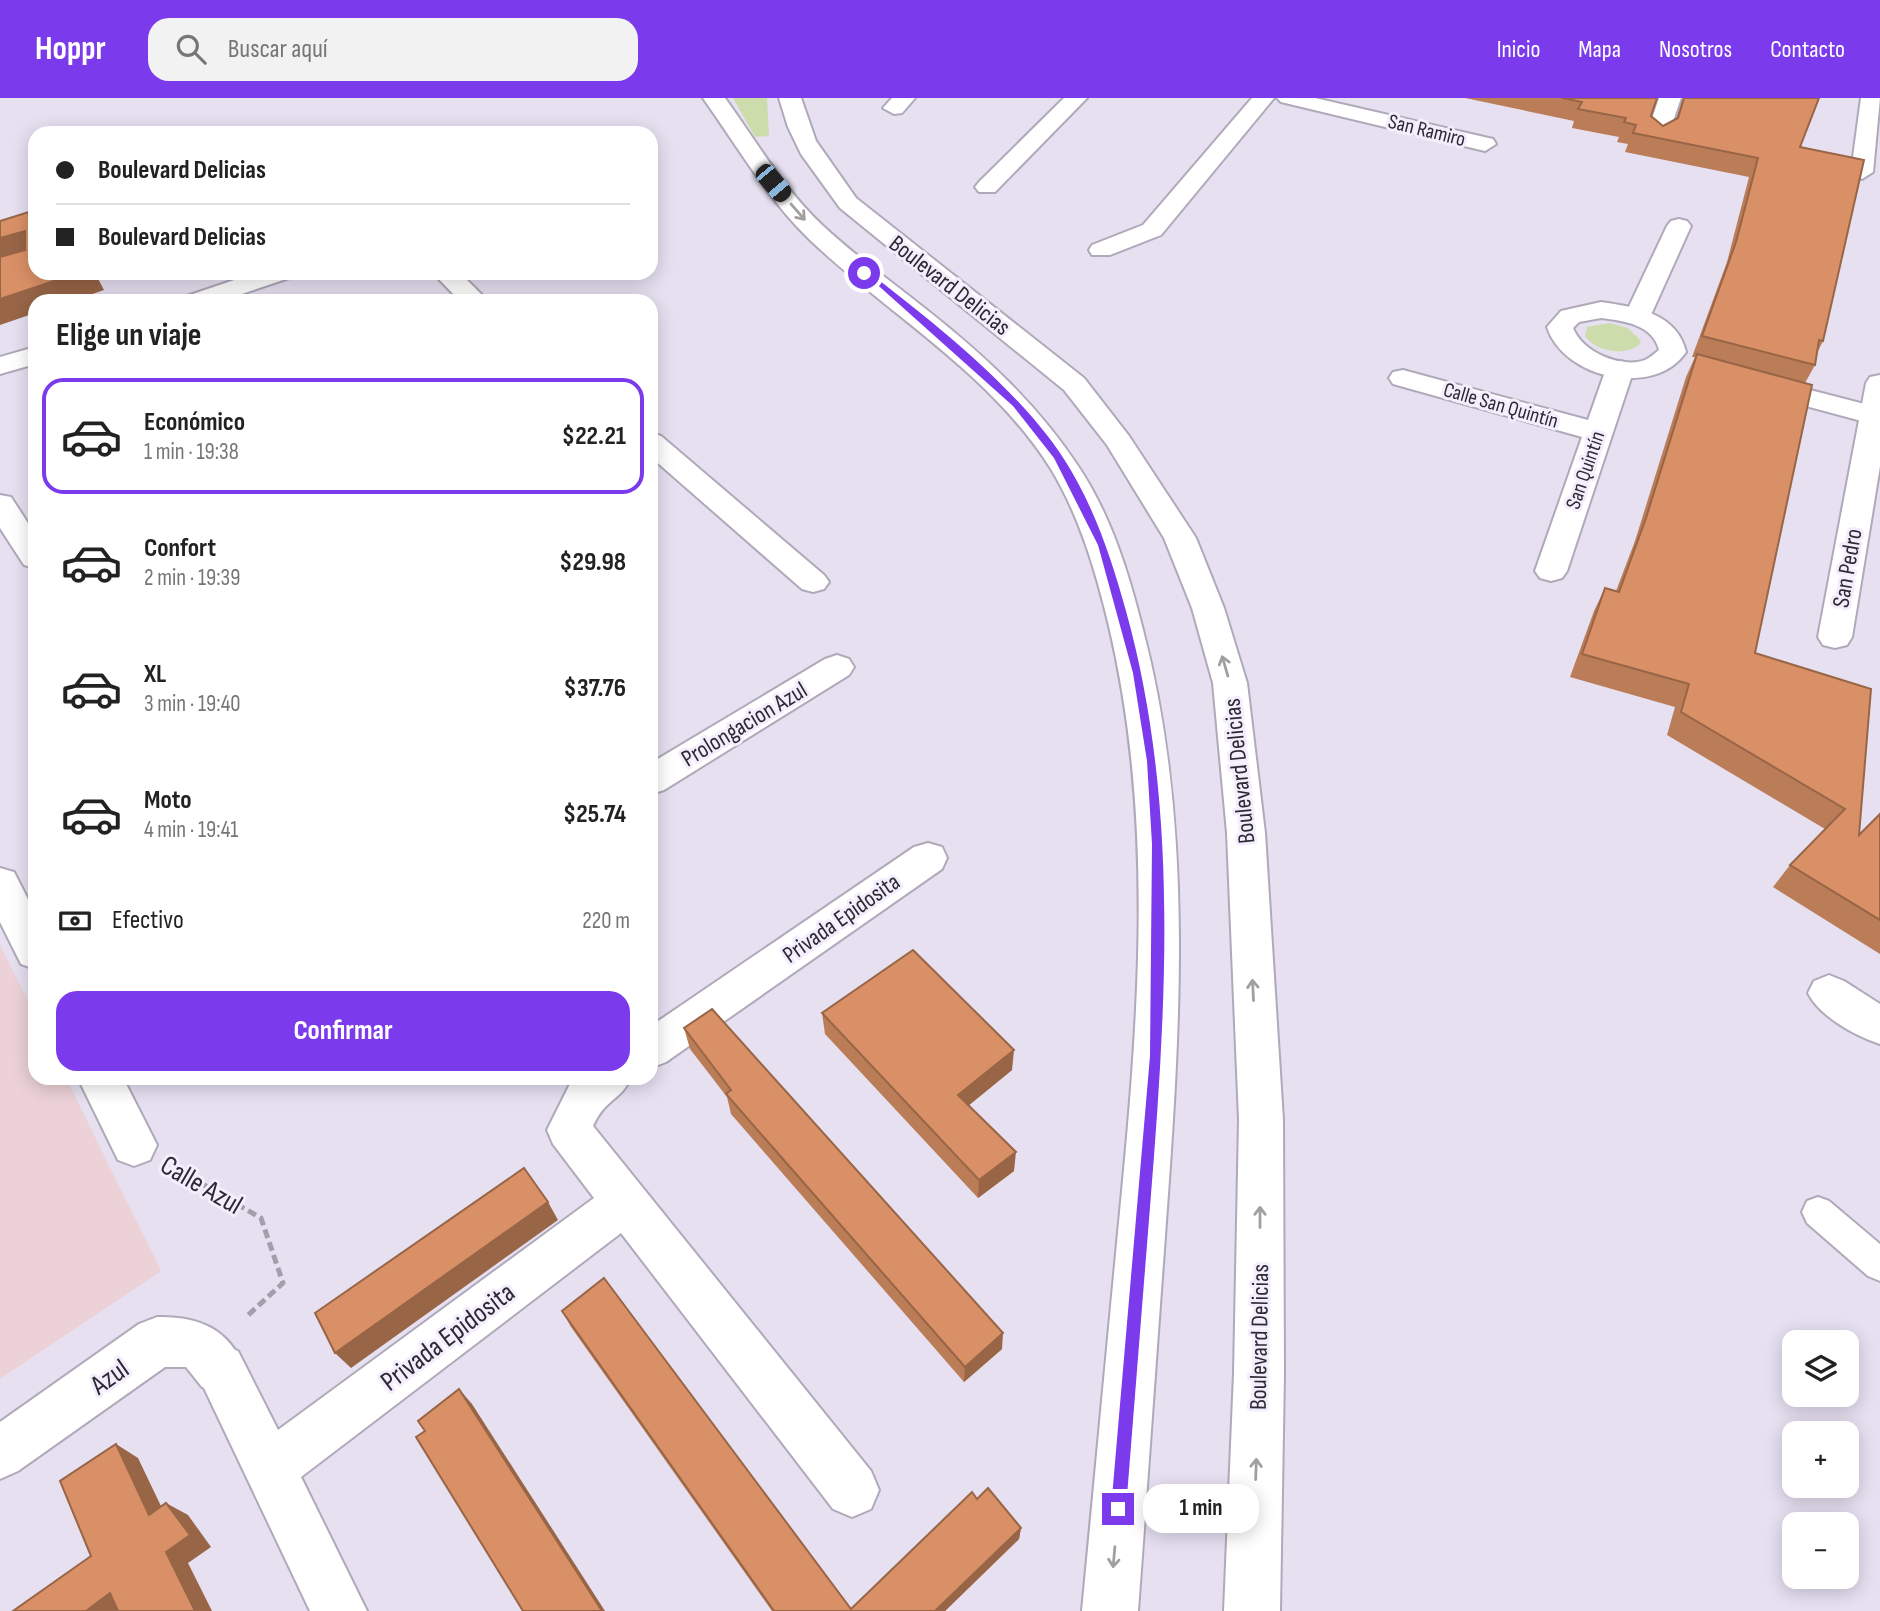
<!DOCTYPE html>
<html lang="es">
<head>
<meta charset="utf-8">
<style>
  :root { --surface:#fff; --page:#f2f2f2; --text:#222; --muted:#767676; --line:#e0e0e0; --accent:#7c3aed }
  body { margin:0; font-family:"Sofia Sans Condensed",sans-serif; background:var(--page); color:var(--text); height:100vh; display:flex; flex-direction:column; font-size:26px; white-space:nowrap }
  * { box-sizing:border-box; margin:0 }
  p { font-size:23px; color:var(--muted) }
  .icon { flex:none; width:38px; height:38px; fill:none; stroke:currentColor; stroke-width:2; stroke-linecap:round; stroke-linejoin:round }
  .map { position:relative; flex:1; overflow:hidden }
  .side { position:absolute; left:28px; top:196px; width:630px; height:791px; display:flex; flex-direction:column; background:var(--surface); border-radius:21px; box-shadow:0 4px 18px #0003 }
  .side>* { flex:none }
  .guide { position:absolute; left:28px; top:28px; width:630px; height:154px; border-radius:21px; box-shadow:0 4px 18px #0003; display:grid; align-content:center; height:154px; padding:0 28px; background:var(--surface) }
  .controls { position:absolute; left:1782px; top:1232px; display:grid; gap:14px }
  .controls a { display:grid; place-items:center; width:77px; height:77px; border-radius:14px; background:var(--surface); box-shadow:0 4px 18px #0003; font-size:35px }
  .end { position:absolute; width:32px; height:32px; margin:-16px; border:9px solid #7c3aed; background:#fff; box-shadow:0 0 0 4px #fff }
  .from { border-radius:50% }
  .bubble { position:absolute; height:49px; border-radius:21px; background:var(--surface); box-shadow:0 4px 18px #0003; font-size:23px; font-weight:700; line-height:49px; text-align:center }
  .car { position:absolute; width:21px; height:42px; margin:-21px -10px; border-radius:9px; box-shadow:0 0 5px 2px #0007; background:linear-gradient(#222 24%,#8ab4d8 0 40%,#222 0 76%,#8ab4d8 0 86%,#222 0) }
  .guide b { display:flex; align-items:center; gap:24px; height:66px; font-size:26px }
  .guide b+b { border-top:2px solid var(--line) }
  .guide i { width:18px; height:18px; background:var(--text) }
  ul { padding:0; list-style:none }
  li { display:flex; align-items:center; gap:21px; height:116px; margin:0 14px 10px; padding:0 14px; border:4px solid transparent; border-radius:21px }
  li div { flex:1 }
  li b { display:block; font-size:26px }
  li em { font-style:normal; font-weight:700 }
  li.active { border-color:var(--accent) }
  li>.icon { width:63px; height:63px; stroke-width:1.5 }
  h2 { padding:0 28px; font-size:32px; line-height:84px }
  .pay { display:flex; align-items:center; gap:18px; height:77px; padding:0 28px; font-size:26px }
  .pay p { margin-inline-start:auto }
  .primary-button { display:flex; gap:14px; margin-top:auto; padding:14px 28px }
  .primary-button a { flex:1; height:80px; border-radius:21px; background:var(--accent); color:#fff; font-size:28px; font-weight:700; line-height:80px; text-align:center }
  header { display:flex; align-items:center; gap:42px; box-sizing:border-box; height:98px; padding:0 35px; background:var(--accent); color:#fff }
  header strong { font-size:33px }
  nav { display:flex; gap:38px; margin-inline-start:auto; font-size:24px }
  .search { width:490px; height:63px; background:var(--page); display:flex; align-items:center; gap:18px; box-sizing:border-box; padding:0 24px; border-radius:21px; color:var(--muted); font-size:26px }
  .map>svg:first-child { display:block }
</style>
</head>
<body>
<header>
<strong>Hoppr</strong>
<div class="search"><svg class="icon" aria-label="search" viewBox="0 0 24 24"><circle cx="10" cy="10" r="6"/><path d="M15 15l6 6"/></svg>Buscar aquí</div>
<nav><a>Inicio</a><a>Mapa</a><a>Nosotros</a><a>Contacto</a></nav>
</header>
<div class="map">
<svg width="1880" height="1513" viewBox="0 0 1880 1513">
  <rect width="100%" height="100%" fill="#e6e0f1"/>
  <polygon fill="#ecd2d6" points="0,847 35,917 35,980 66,980 161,1173 0,1281"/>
  <g fill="#cddcab">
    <polygon points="733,0 767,0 769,38 755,39"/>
    <path d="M 1610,225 L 1628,230 L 1641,243 L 1639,247 C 1623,259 1596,253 1585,238 L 1587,229 Z"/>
  </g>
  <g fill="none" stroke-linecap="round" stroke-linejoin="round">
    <defs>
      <polygon id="lane" points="1818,1099 1829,1103 1880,1146 1880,1183 1868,1178 1807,1125 1802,1114 1807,1103"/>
      <g id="street">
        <polygon points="892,0 915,0 902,15 894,16 883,10"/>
        <polygon points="1064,0 1087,0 995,94 979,94 975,89 979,84"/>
        <polygon points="1252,0 1274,0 1161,137 1110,157 1092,157 1089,152 1092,147 1143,127"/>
        <polygon points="1277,0 1315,0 1493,41 1496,46 1485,53 1281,4"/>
        <polygon points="1659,0 1681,0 1668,38 1657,45 1646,38"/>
        <polygon points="1861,0 1880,0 1873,74 1862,81 1851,74"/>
        <polygon points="1679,121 1687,123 1691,128 1650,219 1646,225 1628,225 1624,219 1667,128 1671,123"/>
        <polygon points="433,175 460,175 488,203 460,203"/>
        <polygon points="1620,263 1630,265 1634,271 1567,473 1562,480 1551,483 1540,480 1535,473 1582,339 1393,286 1389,280 1393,274 1403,272 1588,322 1606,271 1610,265"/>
        <polygon points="1880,277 1880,368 1852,539 1847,547 1835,550 1823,547 1818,539 1866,285 1870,279"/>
        <polygon points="651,335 661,338 824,477 829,484 824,491 813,494 802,491 651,359"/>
        <polygon points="0,397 11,399 35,436 35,470 24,467 0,430"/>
        <polygon points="837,557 849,561 854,569 849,577 664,692 651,696 651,665 825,561"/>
        <polygon points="928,745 942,749 947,760 942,771 666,964 651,970 651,928 914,749"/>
        <polygon points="0,770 14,774 35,815 35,871 21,866 0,824"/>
        <path d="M 1829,877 L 1844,883 L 1880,906 L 1880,946 C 1856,938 1820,919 1808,895 L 1814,883 Z"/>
        <polygon points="78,980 123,980 157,1047 150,1062 134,1068 118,1062"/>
        <path d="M 573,980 L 631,980 C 620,1003 605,1001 593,1028 L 871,1373 L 879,1392 L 871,1411 L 852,1419 L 833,1411 L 621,1135 L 301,1379 L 367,1513 L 310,1513 L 195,1271 L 202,1253 L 220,1246 L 238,1253 L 278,1332 L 594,1100 L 553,1046 L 547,1032 Z"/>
      </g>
      <g id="secondary">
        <path d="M 703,0 L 725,0 C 756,43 783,90 822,127 C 855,158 892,184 927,212 C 984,257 1038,307 1078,368 C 1111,417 1129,476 1143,532 C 1196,735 1179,945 1164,1152 C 1155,1272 1147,1393 1138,1513 L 1082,1513 C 1094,1390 1105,1268 1117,1145 C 1137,939 1157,732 1109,528 C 1096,474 1080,419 1051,371 C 990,274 890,218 809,141 C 767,100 737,48 703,0 Z"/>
        <polygon points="779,0 801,0 816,43 856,100 1084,280 1129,338 1196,440 1224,510 1247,585 1265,735 1283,1022 1284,1275 1280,1513 1224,1513 1234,1275 1239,1022 1227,735 1213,585 1192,510 1164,440 1107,347 1064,292 840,110 801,56 788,29"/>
        <polygon points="255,175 293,175 289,180 221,203 183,203 187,198"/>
        <path d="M 1601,204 C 1636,209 1677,215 1686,254 C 1654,301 1563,280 1547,229 L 1561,213 ZM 1601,220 C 1623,223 1653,226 1659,252 C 1655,255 1650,260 1645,262 C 1622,271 1582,254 1573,230 L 1579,224 Z"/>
        <polygon points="35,249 35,266 0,276 0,259"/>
        <polygon points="1760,279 1880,310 1880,328 1750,293 1746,287 1750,281"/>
        <path d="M 157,1219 C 199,1218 229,1231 245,1271 L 238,1289 L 220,1296 L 202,1289 L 186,1269 L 165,1269 L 18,1373 L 0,1381 L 0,1324 L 139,1226 Z"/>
      </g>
    </defs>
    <use href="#lane" stroke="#afa9b9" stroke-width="4"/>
    <use href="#street" stroke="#afa9b9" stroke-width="4"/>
    <use href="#secondary" stroke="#afa9b9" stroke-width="4"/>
    <polyline stroke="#a29eab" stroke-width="5" stroke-dasharray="9 4.5" stroke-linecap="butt" points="178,1072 261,1120 283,1185 246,1219"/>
    <use href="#lane" fill="#fff" fill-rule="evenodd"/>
    <use href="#street" fill="#fff" fill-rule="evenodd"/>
    <use href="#secondary" fill="#fff" fill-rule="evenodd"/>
  </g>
  <g fill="#bb7c58">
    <polygon points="1465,0 1657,0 1651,18 1663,28 1676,21 1683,0 1819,0 1800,49 1823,243 1817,255 1815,267 1805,285 1755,555 1859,737 1880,716 1880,856 1773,789 1790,767 1825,731 1667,637 1675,609 1570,579 1594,513 1605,490 1616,493 1635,443 1686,279 1695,259 1692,259 1727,164 1749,79 1625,54 1628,46 1617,44 1619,39 1572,30 1574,23"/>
    <polygon points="822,915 1012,972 969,1007 1014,1073 978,1100 825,936"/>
    <polygon points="684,930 1002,1251 964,1284 731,1016 727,999 690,951"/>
    <polygon points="562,1213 851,1511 977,1401 1021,1430 1019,1441 945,1513 772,1513 571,1229"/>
  </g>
  <g fill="#986547">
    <polygon points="25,133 35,152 0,165 0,140"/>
    <polygon points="78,175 95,175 104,192 72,203 35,203 35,215 0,227 0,201"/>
    <polygon points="1014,952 1012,972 957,1017 958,997"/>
    <polygon points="1016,1054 1014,1073 978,1100 979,1082"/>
    <polygon points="548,1104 558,1122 351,1270 335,1255"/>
    <polygon points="1003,1235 1002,1251 964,1284 965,1269"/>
    <polygon points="459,1291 472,1306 605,1513 602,1513"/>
    <polygon points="116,1346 138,1360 171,1429 149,1417"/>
    <polygon points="166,1405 188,1417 211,1449 188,1465 212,1513 195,1513 166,1454"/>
    <polygon points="1021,1430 1019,1441 945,1513 935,1513"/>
    <polygon points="110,1495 124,1513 86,1513"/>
  </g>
  <g fill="#d99066" stroke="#986547" stroke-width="2">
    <polygon points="1562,0 1657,0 1651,18 1663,28 1678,20 1684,0 1819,0 1800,49 1864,62 1823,243 1819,242 1815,267 1702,238 1736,144 1758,60 1633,35 1636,27 1624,24 1626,20 1578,11 1582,4"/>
    <polygon points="35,112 35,175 78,175 0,201 0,159 25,152 25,133 0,140 0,123"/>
    <polygon points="1697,256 1812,287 1755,555 1871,591 1859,737 1880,716 1880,822 1790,767 1845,711 1681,614 1689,586 1582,556 1605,490 1619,494 1646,420"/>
    <polygon points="913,852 1014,952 958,997 1016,1054 979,1082 822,915"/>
    <polygon points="712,911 1003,1235 965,1269 726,996 731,992 684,930"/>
    <polygon points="524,1070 548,1104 335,1255 315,1215"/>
    <polygon points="604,1180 851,1511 972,1394 977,1401 988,1390 1021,1430 935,1513 774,1513 562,1213"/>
    <polygon points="459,1291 602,1513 523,1513 416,1339 425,1333 418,1323"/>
    <polygon points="116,1346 149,1417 166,1405 190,1437 166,1454 195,1513 118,1513 110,1495 86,1513 13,1513 91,1458 60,1383"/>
  </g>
  <defs><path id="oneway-shaft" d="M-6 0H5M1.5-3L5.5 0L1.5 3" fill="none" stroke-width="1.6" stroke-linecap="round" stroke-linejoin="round" transform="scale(1.75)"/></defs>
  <g stroke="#a09fa2">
    <use href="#oneway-shaft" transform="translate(798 114) rotate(49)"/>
    <use href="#oneway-shaft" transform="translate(1225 568) rotate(-106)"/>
    <use href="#oneway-shaft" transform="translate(1253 892) rotate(-93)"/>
    <use href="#oneway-shaft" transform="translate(1260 1119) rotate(-90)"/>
    <use href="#oneway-shaft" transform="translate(1256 1371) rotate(-88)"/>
    <use href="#oneway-shaft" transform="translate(1114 1459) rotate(95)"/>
  </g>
  <path fill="#7c3aed" d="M 862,173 L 867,173 C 932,223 1017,290 1062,358 C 1093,405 1111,459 1126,513 C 1180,707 1166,910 1150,1109 C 1142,1209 1134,1310 1126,1411 L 1118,1419 L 1111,1411 L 1150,958 L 1152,746 L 1147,663 L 1133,575 L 1098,447 L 1054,360 L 1013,308 Z"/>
  <g text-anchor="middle" stroke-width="6" stroke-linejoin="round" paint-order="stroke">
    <g font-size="21" fill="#2c2a30" stroke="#f3edfe">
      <text transform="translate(1427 32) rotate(14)" y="7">San Ramiro</text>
      <text transform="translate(1501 307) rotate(16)" y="7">Calle San Quintín</text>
      <text transform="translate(1585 372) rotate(-71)" y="7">San Quintín</text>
    </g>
    <g font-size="24" fill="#2c2a30" stroke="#f3edfe">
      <text transform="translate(950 187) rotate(38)" y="8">Boulevard Delicias</text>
      <text transform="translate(1847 470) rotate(-80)" y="8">San Pedro</text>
      <text transform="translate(744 626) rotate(-31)" y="8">Prolongacion Azul</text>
      <text transform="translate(1239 673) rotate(-96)" y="8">Boulevard Delicias</text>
      <text transform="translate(841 820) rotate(-35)" y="8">Privada Epidosita</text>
      <text transform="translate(1259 1239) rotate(-89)" y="8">Boulevard Delicias</text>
    </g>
    <g font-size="28" fill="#2c2a30" stroke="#f3edfe">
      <text transform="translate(202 1086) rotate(30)" y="10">Calle Azul</text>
      <text transform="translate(447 1238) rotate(-37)" y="10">Privada Epidosita</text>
      <text transform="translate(109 1278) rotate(-35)" y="10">Azul</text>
    </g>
  </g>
</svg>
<div class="controls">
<a><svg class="icon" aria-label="layers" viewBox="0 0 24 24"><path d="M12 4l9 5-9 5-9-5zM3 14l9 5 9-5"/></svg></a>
<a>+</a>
<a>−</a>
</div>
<i class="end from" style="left:864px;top:175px"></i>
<i class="end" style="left:1118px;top:1411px"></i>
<div class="bubble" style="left:1143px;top:1386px;width:116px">1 min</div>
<i class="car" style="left:773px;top:85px;rotate:140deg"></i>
<div class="guide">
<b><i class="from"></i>Boulevard Delicias</b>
<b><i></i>Boulevard Delicias</b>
</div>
<section class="side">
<h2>Elige un viaje</h2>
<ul>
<li class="active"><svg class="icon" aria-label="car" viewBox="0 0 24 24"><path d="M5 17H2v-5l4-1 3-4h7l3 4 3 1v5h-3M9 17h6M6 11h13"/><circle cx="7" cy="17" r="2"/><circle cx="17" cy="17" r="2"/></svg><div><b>Económico</b><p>1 min · 19:38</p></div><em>$22.21</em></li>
<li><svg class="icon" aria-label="car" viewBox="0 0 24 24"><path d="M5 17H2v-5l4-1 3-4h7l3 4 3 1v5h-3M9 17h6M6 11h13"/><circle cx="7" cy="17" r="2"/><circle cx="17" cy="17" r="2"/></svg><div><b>Confort</b><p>2 min · 19:39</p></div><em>$29.98</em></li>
<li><svg class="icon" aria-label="car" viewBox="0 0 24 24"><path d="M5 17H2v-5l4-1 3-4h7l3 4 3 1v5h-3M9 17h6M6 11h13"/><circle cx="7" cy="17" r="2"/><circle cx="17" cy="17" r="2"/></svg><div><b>XL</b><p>3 min · 19:40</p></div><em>$37.76</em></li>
<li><svg class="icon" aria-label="car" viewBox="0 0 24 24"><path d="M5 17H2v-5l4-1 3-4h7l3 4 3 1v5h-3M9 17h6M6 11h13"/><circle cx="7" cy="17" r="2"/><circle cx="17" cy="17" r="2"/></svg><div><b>Moto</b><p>4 min · 19:41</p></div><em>$25.74</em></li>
</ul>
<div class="pay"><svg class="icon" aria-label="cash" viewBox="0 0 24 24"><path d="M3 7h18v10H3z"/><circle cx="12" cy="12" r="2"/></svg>Efectivo<p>220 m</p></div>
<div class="primary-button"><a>Confirmar</a></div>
</section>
</div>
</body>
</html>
